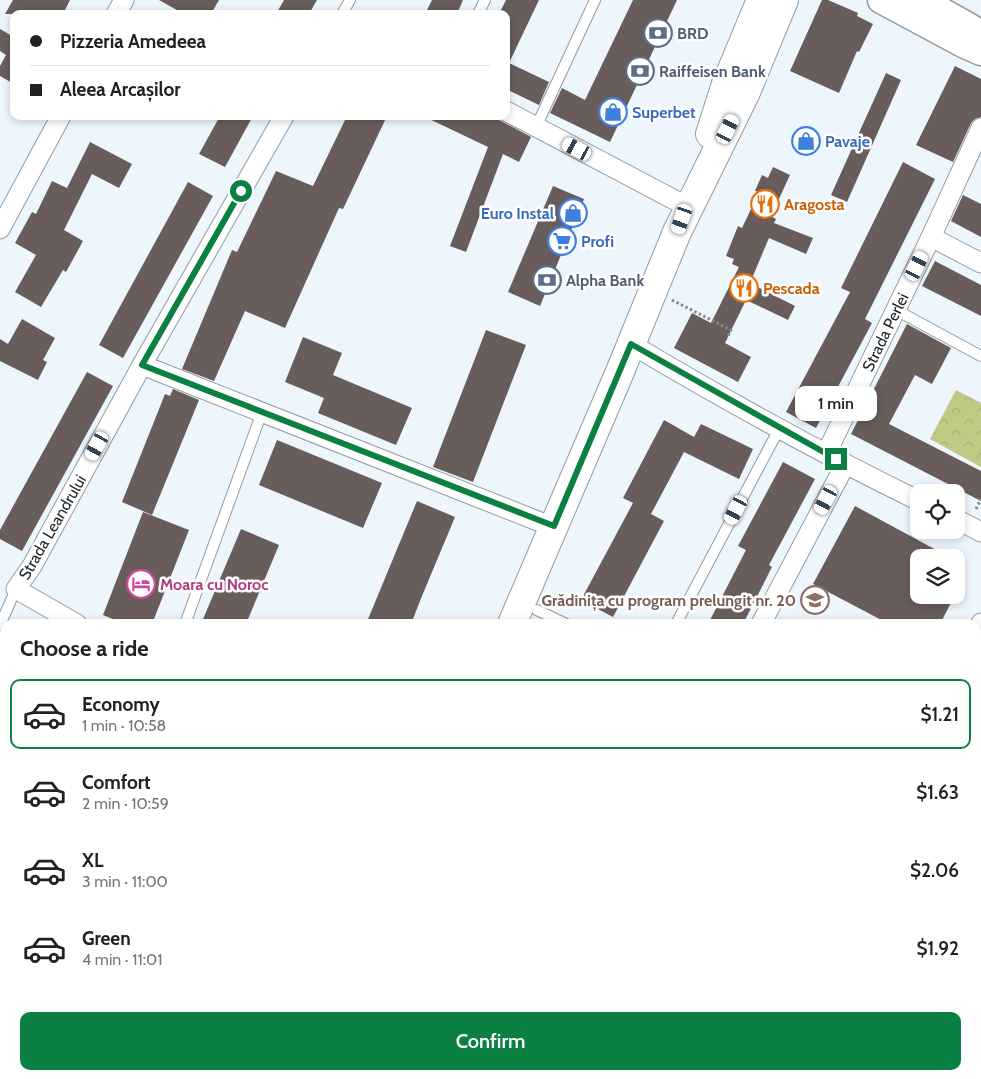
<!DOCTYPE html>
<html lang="en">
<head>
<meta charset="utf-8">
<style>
  :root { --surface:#fff; --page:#f6f6f6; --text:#222; --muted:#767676; --line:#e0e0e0; --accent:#0b8043 }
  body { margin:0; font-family:Cabin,sans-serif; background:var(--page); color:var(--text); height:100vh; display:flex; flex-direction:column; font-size:19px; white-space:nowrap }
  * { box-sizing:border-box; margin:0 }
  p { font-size:16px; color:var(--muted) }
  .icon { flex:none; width:28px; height:28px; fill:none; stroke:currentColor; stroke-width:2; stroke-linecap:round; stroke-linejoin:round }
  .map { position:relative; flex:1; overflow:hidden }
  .panel { position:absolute; left:0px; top:619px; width:981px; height:461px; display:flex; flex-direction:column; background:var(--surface); border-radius:15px 15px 0 0; box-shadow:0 2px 8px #0003 }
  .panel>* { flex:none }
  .top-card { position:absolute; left:10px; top:10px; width:500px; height:110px; border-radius:10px; box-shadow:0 2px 8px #0003; display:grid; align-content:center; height:110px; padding:0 20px; background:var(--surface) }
  .controls { position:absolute; left:910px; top:484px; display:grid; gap:10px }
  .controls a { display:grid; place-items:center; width:55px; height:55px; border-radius:10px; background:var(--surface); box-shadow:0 2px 8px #0003; font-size:25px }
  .end { position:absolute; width:22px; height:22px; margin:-11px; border:6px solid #0b8043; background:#fff; box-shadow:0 0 0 2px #fff }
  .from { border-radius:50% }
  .bubble { position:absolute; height:35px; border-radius:10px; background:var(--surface); box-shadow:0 2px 8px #0003; font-size:16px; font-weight:600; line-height:35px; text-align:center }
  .car { position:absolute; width:15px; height:30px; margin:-15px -8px; border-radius:6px; box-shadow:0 0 4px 1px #0007; background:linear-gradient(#fff 24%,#345 0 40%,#fff 0 76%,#345 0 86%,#fff 0) }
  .top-card b { display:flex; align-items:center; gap:18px; height:48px; font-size:19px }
  .top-card b+b { border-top:1px solid var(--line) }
  .top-card i { width:12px; height:12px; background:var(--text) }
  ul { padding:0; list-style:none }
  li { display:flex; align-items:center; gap:15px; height:70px; margin:0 10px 8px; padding:0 10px; border:2px solid transparent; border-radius:10px }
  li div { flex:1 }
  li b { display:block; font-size:19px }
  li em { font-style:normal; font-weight:600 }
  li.on { border-color:var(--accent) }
  li>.icon { width:45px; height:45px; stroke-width:1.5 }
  h2 { padding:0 20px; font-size:22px; line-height:60px }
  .action { display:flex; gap:10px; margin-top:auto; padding:10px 20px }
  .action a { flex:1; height:58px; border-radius:10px; background:var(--accent); color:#fff; font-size:20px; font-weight:600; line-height:58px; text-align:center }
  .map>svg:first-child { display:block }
</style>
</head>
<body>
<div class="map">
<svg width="981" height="1079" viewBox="0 0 981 1079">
  <defs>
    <pattern id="cemetery-stones" width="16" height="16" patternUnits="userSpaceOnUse" patternTransform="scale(1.25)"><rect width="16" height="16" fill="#c1ca84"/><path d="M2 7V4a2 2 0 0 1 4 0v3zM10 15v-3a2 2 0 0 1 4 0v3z" fill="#a6ae72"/></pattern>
    <pattern id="park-crowns" width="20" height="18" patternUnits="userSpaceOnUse" patternTransform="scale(1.25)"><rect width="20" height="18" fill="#c1ca84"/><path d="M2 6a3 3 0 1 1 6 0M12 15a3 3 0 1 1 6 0" fill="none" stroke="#a6ae72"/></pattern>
  </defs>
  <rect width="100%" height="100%" fill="#edf5fd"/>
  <polygon fill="url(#cemetery-stones)" points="5,920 5,1075 288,1075 286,1079 0,1079 0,927"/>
  <polygon fill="url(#park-crowns)" points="956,390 981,403 981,467 930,439"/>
  <g fill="#685d5b">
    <polygon points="13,0 70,0 63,14 5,14"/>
    <polygon points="159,0 219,0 211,14 184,14"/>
    <polygon points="284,0 317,0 309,14 276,14"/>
    <polygon points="432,0 463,0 457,14 425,14"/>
    <polygon points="506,0 539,0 509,63 549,82 539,105 506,89 506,14 499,14"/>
    <polygon points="633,0 677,0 610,142 550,113 562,88 585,100"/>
    <polygon points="822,0 828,0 858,13 857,16 873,24 859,52 857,51 839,93 790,71"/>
    <polygon points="0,29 14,37 14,84 0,76 0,66 6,55 0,51"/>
    <polygon points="955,66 981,79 981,117 975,119 971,123 953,162 916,145"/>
    <polygon points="886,73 901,80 847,202 831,195"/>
    <polygon points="220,116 253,116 225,167 199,154"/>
    <polygon points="347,116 387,116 343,209 339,208 285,328 245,311 214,381 182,369 232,250 237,252 276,171 313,186"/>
    <polygon points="423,116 492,116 531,137 519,162 503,154 466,252 450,246 488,147"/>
    <polygon points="90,142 132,164 119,188 92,174 64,230 83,241 66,272 63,270 41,307 15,292 36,255 15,243 32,212 36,214 52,181 67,188"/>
    <polygon points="903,162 935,179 865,319 872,323 816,428 786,412 850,292 841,288"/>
    <polygon points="773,167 790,175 771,216 776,219 774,223 813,238 806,254 769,238 750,283 795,306 788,320 746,300 725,343 751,357 738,382 674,348 692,313 711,323 739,267 732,264 734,259 726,256 738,226 742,228 759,192 755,191 762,175 768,178"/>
    <polygon points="188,182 213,196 123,358 99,345"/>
    <polygon points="553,186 584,199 540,306 508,292"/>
    <polygon points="963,195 981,204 981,237 951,221"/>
    <polygon points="935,261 981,285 981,316 922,286"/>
    <polygon points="22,319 55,338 43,360 47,362 38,380 0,361 0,339 8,344"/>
    <polygon points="907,324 951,348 932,384 915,375 889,424 981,471 981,501 851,434"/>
    <polygon points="486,330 526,345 473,482 433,467"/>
    <polygon points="303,337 342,353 333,375 412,408 396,445 318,413 324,398 285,382"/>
    <polygon points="87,372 113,386 22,551 0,539 0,530"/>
    <polygon points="173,389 199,400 152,515 122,502 165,394 170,396"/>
    <polygon points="664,420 694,437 701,424 753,449 739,479 684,452 651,514 664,521 613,617 581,600 633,503 623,498"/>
    <polygon points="277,440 382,483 363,528 259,485"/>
    <polygon points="783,462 815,479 769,565 772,567 743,624 717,624 710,620 746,550 738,546"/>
    <polygon points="417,501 455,517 422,596 411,624 366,624"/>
    <polygon points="855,506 951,558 919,558 919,595 955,595 940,624 889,624 813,584"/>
    <polygon points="143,512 189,530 152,624 125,624 103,615"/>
    <polygon points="241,529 279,545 246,624 201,624"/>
  </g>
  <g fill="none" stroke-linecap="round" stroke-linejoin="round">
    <defs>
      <g id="service">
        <polyline points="342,14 350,0"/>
        <polyline points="478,14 485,0"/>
        <polyline points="536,127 595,0"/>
        <polyline points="896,310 981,356"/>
        <polyline points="537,610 566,624"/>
        <polyline points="185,624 262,412"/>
        <polyline points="676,624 779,429"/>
        <polyline points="0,625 16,589"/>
        <polyline points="0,729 5,732"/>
      </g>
      <g id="minor">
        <polyline points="116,14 124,0"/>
        <polyline points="506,111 686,206"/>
        <polyline points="0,229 61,116"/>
        <polyline points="931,237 981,263"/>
        <path d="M 631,344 C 725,400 821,453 919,501"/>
        <polyline points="142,365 553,527"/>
        <polyline points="826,454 931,237 981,128"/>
        <polyline points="956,519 981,532"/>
        <polyline points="77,624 16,589 32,566 142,365 284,116"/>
        <polyline points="761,624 845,465"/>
        <polyline points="976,633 981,623"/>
        <polyline points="0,902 5,893"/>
        <polyline points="976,1032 981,1024"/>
        <polyline points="742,1079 744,1075"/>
        <polyline points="950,1079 952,1075"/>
      </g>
      <g id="secondary">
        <polyline points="881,0 963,44 981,52"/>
        <polyline points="922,0 970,27 981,35"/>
      </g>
      <g id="primary">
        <polyline points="710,134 726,84 761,0"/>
        <polyline points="512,624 619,374 677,232 746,92 784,0"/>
        <polyline points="320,1079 322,1075"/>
      </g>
    </defs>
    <use href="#service" stroke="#939ba2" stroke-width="12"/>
    <use href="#minor" stroke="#939ba2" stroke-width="21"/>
    <use href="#secondary" stroke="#939ba2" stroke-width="29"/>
    <use href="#primary" stroke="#939ba2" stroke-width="30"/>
    <g stroke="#848a8f" stroke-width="3" stroke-dasharray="2.5 2.5" stroke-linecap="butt">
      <polyline points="672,300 731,330 727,338"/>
      <polyline points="976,509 981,499"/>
      <polyline points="0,711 5,713"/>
    </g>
    <use href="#service" stroke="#fff" stroke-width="10"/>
    <use href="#minor" stroke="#fff" stroke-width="19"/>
    <use href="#secondary" stroke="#fff" stroke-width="26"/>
    <use href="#primary" stroke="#fff" stroke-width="28"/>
  </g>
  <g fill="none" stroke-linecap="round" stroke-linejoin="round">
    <polyline stroke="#0b8043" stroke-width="6" points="241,191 142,365 554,526 631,344 836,459"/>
  </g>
  <defs>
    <symbol id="bank-ring" viewBox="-11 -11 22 22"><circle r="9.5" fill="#fff" stroke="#5c6f8a" stroke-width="1.5"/><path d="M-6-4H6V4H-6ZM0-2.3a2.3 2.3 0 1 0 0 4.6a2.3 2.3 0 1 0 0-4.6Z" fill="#5c6f8a"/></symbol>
    <symbol id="shop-ring" viewBox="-11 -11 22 22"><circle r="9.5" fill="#fff" stroke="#3f7fe0" stroke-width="1.5"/><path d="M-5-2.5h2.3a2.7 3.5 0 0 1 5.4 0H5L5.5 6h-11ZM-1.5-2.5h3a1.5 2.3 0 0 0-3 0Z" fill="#3f7fe0"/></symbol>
    <symbol id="restaurant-ring" viewBox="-11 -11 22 22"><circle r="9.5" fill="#fff" stroke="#e8710a" stroke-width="1.5"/><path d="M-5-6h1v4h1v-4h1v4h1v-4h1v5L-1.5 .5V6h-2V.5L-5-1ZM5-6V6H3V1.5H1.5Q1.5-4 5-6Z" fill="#e8710a"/></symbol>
    <symbol id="supermarket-ring" viewBox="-11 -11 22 22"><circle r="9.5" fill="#fff" stroke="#3f7fe0" stroke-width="1.5"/><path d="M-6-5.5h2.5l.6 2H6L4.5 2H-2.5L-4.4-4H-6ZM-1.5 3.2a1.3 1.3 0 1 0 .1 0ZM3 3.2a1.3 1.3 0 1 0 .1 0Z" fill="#3f7fe0"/></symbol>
    <symbol id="hotel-ring" viewBox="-11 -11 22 22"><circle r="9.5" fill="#fff" stroke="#d1479c" stroke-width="1.5"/><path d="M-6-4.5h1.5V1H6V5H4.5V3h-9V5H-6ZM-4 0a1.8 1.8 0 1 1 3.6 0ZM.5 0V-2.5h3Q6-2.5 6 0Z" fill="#d1479c"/></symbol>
    <symbol id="school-ring" viewBox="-11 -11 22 22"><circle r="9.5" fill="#fff" stroke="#8d6e63" stroke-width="1.5"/><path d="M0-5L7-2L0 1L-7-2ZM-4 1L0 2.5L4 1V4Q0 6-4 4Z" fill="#8d6e63"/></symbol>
  </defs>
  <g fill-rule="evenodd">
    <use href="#bank-ring" x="642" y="17" width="32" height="32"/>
    <use href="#bank-ring" x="624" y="55" width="32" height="32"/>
    <use href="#shop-ring" x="597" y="96" width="32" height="32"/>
    <use href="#shop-ring" x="790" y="125" width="32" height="32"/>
    <use href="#restaurant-ring" x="749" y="188" width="32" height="32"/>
    <use href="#shop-ring" x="557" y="197" width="32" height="32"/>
    <use href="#supermarket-ring" x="546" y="225" width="32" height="32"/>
    <use href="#bank-ring" x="531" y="264" width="32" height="32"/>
    <use href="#restaurant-ring" x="728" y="272" width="32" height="32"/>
    <use href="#hotel-ring" x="125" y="568" width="32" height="32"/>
    <use href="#school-ring" x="799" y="584" width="32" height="32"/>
  </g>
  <g text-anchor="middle" stroke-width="5" stroke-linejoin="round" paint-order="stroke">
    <g font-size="16" font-weight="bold" fill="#4e5e75" stroke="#fff" text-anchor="start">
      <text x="677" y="39">BRD</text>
      <text x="659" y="77">Raiffeisen Bank</text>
      <text x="566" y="286">Alpha Bank</text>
    </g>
    <g font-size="16" font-weight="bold" fill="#366cbe" stroke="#fff" text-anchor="start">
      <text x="632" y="118">Superbet</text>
      <text x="825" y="147">Pavaje</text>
      <text x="554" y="219" text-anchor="end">Euro Instal</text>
      <text x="581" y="247">Profi</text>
    </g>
    <g font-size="16" font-weight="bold" fill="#c56008" stroke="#fff" text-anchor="start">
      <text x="784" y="210">Aragosta</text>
      <text x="763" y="294">Pescada</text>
    </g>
    <g font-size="16" fill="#24272a" stroke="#fff">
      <text transform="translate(885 332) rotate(-64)" y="6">Strada Perlei</text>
      <text transform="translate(52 527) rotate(-60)" y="6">Strada Leandrului</text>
    </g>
    <g font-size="16" font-weight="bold" fill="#b23c85" stroke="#fff" text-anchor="start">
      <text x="160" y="590">Moara cu Noroc</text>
    </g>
    <g font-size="16" font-weight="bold" fill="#785e54" stroke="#fff" text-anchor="end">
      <text x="796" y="606">Grădinița cu program prelungit nr. 20</text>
    </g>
  </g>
</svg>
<div class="controls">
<a><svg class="icon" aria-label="locate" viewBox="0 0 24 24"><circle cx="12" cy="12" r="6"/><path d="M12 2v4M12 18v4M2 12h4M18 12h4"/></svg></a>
<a><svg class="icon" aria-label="layers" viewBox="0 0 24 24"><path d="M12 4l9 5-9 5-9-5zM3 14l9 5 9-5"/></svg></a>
</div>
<i class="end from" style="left:241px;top:191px"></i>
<i class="end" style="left:836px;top:459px"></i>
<div class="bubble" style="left:795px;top:386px;width:82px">1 min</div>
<i class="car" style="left:728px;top:129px;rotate:26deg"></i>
<i class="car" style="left:577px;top:149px;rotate:298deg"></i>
<i class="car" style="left:682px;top:219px;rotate:199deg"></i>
<i class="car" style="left:917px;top:266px;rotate:26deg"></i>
<i class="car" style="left:97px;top:446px;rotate:209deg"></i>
<i class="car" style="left:826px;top:500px;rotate:208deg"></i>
<i class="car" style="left:736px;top:510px;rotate:208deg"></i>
<div class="top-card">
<b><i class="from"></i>Pizzeria Amedeea</b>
<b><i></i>Aleea Arcașilor</b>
</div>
<section class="panel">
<h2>Choose a ride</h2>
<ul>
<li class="on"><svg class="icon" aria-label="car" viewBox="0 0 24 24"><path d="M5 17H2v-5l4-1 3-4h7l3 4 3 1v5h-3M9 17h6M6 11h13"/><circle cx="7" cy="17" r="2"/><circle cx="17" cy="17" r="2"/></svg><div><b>Economy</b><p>1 min · 10:58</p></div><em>$1.21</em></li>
<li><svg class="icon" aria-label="car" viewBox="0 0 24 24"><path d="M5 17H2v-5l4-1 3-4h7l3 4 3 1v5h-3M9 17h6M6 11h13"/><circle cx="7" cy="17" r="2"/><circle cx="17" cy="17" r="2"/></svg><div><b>Comfort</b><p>2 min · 10:59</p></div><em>$1.63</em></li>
<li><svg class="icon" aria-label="car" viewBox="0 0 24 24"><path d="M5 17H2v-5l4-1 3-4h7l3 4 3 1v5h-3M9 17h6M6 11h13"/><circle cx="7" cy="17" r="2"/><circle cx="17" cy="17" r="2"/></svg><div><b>XL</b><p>3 min · 11:00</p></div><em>$2.06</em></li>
<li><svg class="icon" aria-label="car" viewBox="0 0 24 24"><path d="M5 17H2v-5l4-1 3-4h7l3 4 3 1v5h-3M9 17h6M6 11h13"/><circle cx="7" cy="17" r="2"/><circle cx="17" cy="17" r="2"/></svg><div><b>Green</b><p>4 min · 11:01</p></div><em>$1.92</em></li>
</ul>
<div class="action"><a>Confirm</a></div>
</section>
</div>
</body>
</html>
